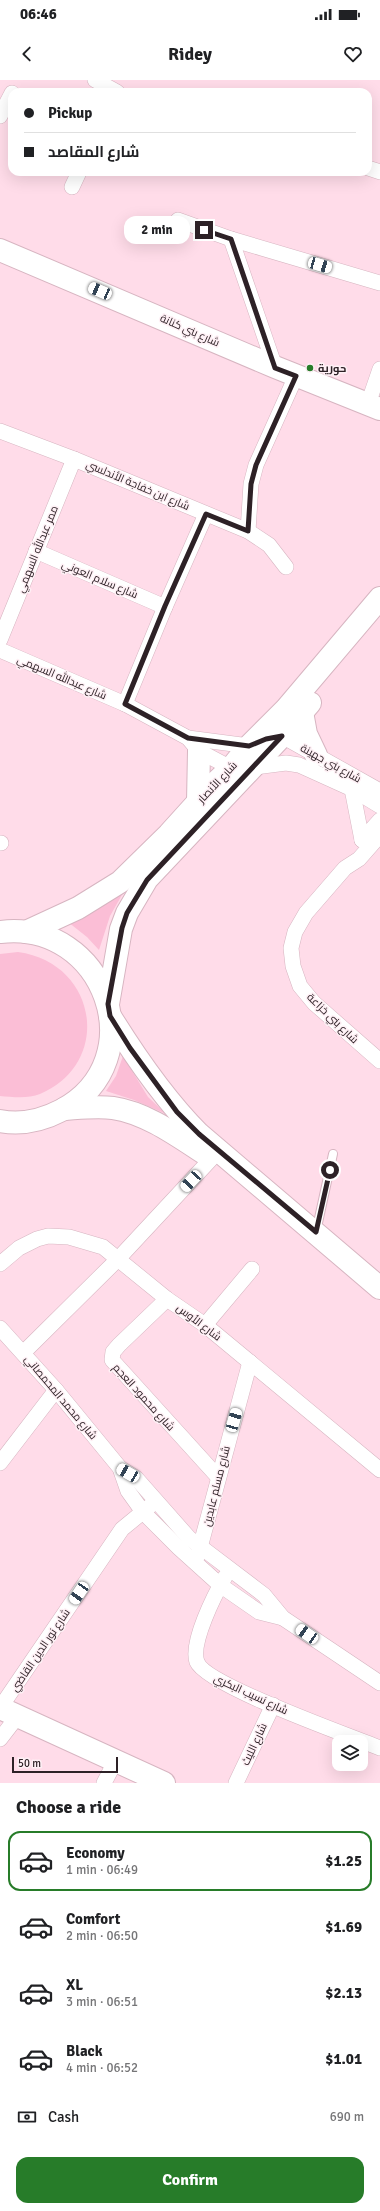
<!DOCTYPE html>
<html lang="en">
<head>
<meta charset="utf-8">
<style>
  :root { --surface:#fff; --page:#f6f6f6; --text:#202124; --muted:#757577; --line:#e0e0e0; --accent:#277c29 }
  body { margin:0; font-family:Signika,Cairo,sans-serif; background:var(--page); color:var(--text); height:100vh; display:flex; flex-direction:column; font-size:15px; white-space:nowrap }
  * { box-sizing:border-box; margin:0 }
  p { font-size:13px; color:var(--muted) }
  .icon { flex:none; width:22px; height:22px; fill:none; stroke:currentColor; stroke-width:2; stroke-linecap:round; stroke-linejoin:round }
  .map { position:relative; height:1703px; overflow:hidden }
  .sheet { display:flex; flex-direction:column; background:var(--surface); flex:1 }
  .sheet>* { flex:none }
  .guide { position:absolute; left:8px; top:8px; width:364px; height:88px; border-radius:12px; box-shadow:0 4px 16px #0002; display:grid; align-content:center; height:88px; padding:0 16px; background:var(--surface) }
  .tools { position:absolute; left:332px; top:1655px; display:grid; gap:8px }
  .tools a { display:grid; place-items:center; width:36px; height:36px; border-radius:8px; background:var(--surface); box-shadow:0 4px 16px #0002; font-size:20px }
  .scale { position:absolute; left:12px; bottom:10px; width:106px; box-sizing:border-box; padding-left:4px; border:2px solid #2d2126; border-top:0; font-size:11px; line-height:14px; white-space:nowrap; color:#2d2126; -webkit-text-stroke:3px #fef0f5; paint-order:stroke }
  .end { position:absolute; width:18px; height:18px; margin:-9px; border:5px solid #2d2126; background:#fff; box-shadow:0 0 0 2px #fff }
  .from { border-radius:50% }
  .bubble { position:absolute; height:28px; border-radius:12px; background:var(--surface); box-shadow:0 4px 16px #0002; font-size:13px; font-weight:700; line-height:28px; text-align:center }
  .car { position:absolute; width:12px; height:24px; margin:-12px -6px; border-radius:5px; box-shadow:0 0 3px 1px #0007; background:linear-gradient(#fff 24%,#345 0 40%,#fff 0 76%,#345 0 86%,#fff 0) }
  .guide b { display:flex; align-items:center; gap:14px; height:38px; font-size:15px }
  .guide b+b { border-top:1px solid var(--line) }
  .guide i { width:10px; height:10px; background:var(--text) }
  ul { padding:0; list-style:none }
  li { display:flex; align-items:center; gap:12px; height:60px; margin:0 8px 6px; padding:0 8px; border:2px solid transparent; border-radius:12px }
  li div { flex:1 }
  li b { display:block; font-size:15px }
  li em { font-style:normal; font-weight:700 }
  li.active { border-color:var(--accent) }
  li>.icon { width:36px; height:36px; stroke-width:1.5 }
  h2 { padding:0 16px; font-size:18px; line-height:48px }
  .pay { display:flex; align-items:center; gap:10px; height:44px; padding:0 16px; font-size:15px }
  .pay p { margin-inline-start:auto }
  .primary-button { display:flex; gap:8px; margin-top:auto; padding:8px 16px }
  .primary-button a { flex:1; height:46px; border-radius:12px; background:var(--accent); color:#fff; font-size:16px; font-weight:700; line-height:46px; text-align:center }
  .status { display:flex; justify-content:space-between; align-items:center; height:28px; padding:0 20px; background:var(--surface); direction:ltr }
  .status svg { height:11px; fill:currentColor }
  header { display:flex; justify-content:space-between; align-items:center; height:52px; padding:0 16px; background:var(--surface); font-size:18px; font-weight:700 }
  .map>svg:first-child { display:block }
</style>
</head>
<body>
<div class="status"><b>06:46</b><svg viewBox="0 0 49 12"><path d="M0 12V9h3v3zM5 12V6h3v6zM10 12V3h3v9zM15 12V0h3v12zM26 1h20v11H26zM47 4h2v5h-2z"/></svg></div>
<header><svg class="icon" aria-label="back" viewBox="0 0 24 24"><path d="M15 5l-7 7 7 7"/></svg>Ridey<svg class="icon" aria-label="heart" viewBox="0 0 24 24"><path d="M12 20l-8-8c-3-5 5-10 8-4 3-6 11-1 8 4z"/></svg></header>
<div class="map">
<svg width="380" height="1703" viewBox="0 0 380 1703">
  <rect width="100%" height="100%" fill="#ffdce9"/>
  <g fill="#fbbed6">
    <polygon points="127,806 110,836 99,870 87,857 68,842"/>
    <path d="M 18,872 C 98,883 113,983 40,1014 C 28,1019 12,1017 0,1016 L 0,874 Z"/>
    <polygon points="123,976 148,1017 166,1034 134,1020 106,1011 116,996"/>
  </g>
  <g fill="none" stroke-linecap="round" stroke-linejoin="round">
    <defs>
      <polyline id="lane" points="316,1152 333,1074"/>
      <g id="street">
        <polyline points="95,0 117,12"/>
        <polyline points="0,36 12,13"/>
        <polyline points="368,88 380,92"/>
        <polyline points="72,107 79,92"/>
        <polyline points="178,140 231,159 380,203"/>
        <polyline points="231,159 275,287"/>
        <polyline points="368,324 380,289"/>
        <polyline points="0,351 74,379 248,451 269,465 286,487"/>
        <polyline points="248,451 251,404 256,385 296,296"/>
        <polyline points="36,471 165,527"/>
        <polyline points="0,560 74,379"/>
        <polyline points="0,570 125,624 188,658 199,671 231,688 241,689 286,683 299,685 352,709 380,726"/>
        <polyline points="125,624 165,527 206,434"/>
        <polyline points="188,658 249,666 266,659 282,656 380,711"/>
        <polyline points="352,709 362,760"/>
        <polyline points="380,755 359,779 345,788 306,833 295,852 291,868 293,886 300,906 314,923 380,981"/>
        <polyline points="362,760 380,740"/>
        <polyline points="0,763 1,763"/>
        <polyline points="0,1184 19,1168 37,1159 48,1156 69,1157 103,1167 167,1219 205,1245 380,1390"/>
        <polyline points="167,1219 119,1265 113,1272 112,1280 218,1397"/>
        <polyline points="205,1245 252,1189"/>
        <polyline points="0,1248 56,1310 120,1388 128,1411 143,1432 179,1468 220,1505 259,1532 283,1538"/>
        <polyline points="24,1272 118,1179 212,1078"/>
        <polyline points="0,1383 56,1310"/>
        <polyline points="120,1388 136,1398 189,1458 264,1515 283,1538 380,1603"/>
        <polyline points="198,1475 250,1282"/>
        <path d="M 225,1497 C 215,1514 190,1563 197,1582 C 206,1605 350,1656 380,1668"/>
        <polyline points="0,1628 122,1449 150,1426"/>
        <polyline points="0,1659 17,1637"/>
        <polyline points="104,1703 115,1682"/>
        <polyline points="236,1703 273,1625"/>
      </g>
      <g id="secondary">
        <polyline points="0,170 275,287 380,329"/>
        <polyline points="302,632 306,654 316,675"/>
        <polyline points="198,722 199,671"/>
        <polyline points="26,852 78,828 120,802 169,754 216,702 231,688 249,666 286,629 380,518"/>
        <polyline points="108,924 121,849 127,833 147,799 282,656 310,623"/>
        <path d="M 110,936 C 136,978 164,1019 199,1054 L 380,1208"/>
        <path d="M 64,1029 C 80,1028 97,1026 113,1028 C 147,1033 179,1057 207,1075"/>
        <polyline points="0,1628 164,1703"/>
      </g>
      <path id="primary" d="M 0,852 C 105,839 155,980 62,1030 C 43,1040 21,1045 0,1041"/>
    </defs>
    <use href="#lane" stroke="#d7b5c1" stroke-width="10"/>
    <use href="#street" stroke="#d7b5c1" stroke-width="16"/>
    <use href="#secondary" stroke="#d7b5c1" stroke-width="24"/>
    <use href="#primary" stroke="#d7b5c1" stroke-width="24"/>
    <use href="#lane" stroke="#fff" stroke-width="8"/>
    <use href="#street" stroke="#fff" stroke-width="15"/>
    <use href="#secondary" stroke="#fff" stroke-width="22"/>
    <use href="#primary" stroke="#fff" stroke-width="22"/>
  </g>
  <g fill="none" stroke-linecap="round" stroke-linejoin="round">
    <polyline stroke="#2d2126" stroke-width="5" points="204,150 231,159 275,288 296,296 256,385 251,404 248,451 206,434 165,526 125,624 188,658 249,666 266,659 282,656 147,800 127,833 122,848 108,924 110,936 130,968 177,1032 199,1054 316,1152 330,1090"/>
  </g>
  <circle fill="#277c29" stroke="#fef0f5" stroke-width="1.5" cx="310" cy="288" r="4"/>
  <g text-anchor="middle" stroke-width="3" stroke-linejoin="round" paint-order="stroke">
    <g font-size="11" fill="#2d2126" stroke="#fef0f5">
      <text transform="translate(190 250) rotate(24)" y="4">شارع بني كنانة</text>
      <text transform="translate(138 405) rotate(23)" y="4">شارع ابن خفاجة الأندلسي</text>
      <text transform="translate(37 469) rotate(-68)" y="4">ممر عبدالله السهمي</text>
      <text transform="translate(100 499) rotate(23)" y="4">شارع سلام العوني</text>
      <text transform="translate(62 597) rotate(23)" y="4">شارع عبدالله السهمي</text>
      <text transform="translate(331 683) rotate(29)" y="4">شارع بني جهينة</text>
      <text transform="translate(217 702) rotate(-47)" y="4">شارع الأنصار</text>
      <text transform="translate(333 938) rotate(44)" y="4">شارع بني خزاعة</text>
      <text transform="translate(199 1242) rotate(37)" y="4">شارع الأوس</text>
      <text transform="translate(61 1317) rotate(50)" y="4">شارع محمد المحمصاني</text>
      <text transform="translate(144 1317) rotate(48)" y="4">شارع محمود العجم</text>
      <text transform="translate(216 1406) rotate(-76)" y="4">شارع مسلم عابدين</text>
      <text transform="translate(40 1570) rotate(-56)" y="4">شارع نور الدين القاضي</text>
      <text transform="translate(251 1614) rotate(25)" y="4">شارع نسيب البكري</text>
      <text transform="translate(254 1664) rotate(-65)" y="4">شارع الليث</text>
    </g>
    <g font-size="11" font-weight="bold" fill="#2d2126" stroke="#fef0f5" text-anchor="start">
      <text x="318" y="292">حورية</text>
    </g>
  </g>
</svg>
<div class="tools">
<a><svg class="icon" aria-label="layers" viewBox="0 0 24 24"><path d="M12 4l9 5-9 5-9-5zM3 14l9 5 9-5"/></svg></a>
</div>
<div class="scale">50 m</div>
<i class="end from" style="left:330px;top:1090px"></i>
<i class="end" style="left:204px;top:150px"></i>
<div class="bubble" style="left:124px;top:136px;width:66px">2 min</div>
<i class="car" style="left:320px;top:185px;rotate:106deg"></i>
<i class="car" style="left:100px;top:211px;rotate:293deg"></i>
<i class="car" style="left:191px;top:1101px;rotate:223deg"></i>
<i class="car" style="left:234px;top:1340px;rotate:16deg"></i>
<i class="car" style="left:128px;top:1393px;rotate:300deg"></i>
<i class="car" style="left:79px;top:1513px;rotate:214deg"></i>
<i class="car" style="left:307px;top:1554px;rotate:304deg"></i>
<div class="guide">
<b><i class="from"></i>Pickup</b>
<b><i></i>شارع المقاصد</b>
</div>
</div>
<section class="sheet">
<h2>Choose a ride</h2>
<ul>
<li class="active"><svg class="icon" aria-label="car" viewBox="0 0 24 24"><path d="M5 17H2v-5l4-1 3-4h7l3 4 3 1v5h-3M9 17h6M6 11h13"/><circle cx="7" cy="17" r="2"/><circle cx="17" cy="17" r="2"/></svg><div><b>Economy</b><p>1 min · 06:49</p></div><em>$1.25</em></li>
<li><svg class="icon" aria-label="car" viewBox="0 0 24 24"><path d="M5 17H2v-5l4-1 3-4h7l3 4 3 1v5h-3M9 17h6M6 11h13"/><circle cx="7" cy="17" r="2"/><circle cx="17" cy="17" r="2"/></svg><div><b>Comfort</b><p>2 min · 06:50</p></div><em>$1.69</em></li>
<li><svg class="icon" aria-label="car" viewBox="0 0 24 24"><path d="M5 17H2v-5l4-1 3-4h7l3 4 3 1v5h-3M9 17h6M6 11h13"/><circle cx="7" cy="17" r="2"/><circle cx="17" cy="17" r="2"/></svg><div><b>XL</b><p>3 min · 06:51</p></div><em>$2.13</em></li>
<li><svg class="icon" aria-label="car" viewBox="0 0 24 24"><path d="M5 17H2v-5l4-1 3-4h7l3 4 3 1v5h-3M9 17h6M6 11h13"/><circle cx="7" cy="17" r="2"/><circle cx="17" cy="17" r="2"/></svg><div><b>Black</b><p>4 min · 06:52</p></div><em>$1.01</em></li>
</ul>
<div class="pay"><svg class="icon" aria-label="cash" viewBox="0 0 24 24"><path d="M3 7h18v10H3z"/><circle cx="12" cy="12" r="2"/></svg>Cash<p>690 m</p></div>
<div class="primary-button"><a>Confirm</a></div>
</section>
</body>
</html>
